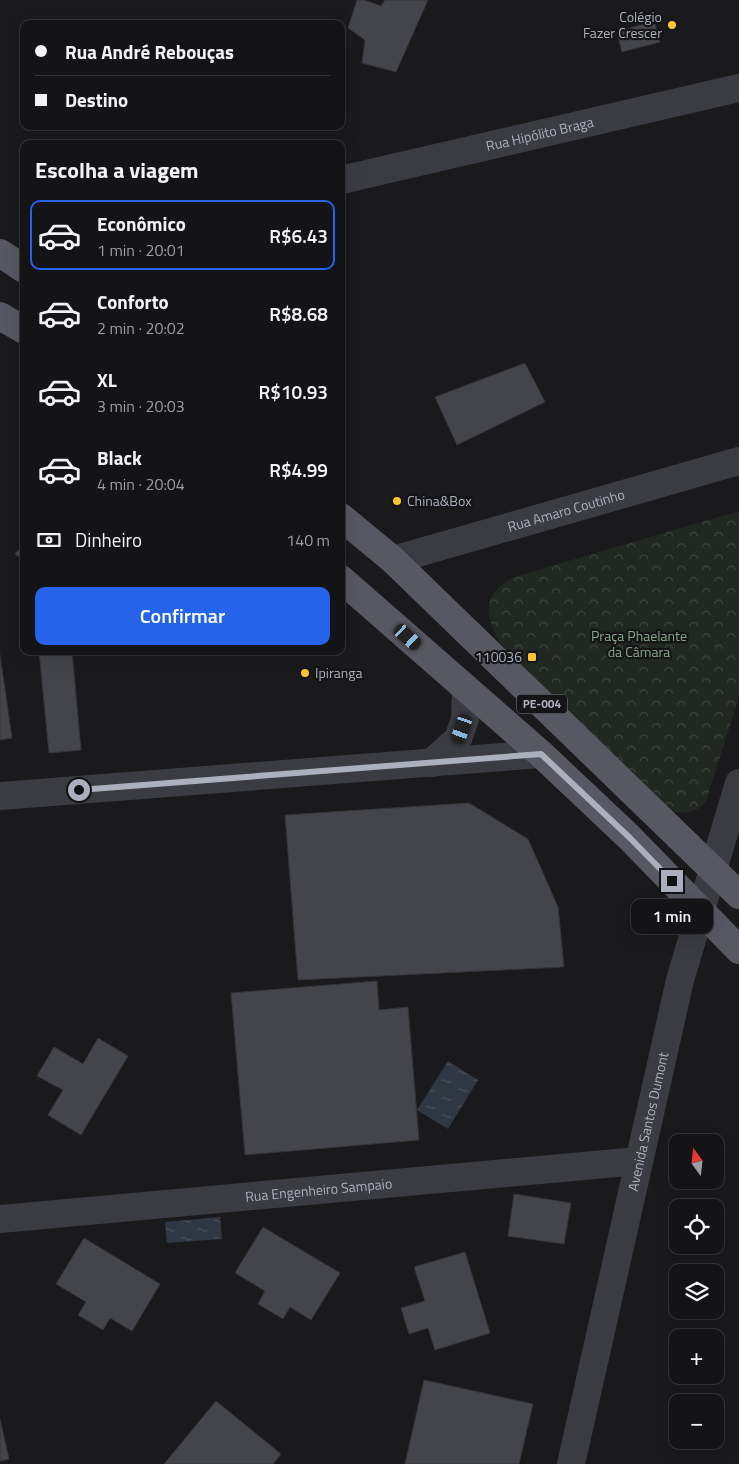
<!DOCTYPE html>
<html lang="pt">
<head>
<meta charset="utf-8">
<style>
  :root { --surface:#141416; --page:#212123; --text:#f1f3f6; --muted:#9d9ea1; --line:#333335; --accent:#2563eb }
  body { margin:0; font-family:"Titillium Web",sans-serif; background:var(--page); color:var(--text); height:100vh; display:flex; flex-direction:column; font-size:19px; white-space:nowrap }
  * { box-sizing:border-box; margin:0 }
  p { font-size:16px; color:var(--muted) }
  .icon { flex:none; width:28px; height:28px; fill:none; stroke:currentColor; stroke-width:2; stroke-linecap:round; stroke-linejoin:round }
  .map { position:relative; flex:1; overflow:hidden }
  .panel { position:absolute; left:20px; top:140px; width:325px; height:515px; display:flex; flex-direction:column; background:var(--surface); border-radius:10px; box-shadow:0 5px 20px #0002,0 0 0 1px var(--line) }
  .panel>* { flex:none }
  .hud { position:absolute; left:20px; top:20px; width:325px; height:110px; border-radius:10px; box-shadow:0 5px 20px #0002,0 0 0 1px var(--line); display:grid; align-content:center; height:110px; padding:0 15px; background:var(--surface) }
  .needle { width:32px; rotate:345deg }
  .controls { position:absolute; left:669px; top:1134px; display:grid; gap:10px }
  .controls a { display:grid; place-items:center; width:55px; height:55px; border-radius:10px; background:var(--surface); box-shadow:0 5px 20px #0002,0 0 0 1px var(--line); font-size:25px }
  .end { position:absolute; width:22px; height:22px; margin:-11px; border:6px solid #acb0bd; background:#111; box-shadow:0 0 0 2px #111 }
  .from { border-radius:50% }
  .bubble { position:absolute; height:35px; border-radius:10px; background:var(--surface); box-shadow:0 5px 20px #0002,0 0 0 1px var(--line); font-size:16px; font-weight:600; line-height:35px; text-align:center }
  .car { position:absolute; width:15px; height:30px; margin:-15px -8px; border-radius:6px; box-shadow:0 0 4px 1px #0007; background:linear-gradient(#222 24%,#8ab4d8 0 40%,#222 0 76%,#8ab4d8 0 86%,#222 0) }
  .hud b { display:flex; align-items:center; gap:18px; height:48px; font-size:19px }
  .hud b+b { border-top:1px solid var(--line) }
  .hud i { width:12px; height:12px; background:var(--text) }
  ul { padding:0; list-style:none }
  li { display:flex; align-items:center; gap:15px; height:70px; margin:0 10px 8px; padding:0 5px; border:2px solid transparent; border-radius:10px }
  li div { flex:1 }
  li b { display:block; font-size:19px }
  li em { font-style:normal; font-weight:600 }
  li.current { border-color:var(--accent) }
  li>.icon { width:45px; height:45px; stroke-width:1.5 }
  h2 { padding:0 15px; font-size:22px; line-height:60px }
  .pay { display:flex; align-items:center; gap:12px; height:55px; padding:0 15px; font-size:19px }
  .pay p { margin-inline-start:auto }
  .button { display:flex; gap:10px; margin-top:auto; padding:10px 15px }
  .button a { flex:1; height:58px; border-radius:10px; background:var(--accent); color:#fff; font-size:20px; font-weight:600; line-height:58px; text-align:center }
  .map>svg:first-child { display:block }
</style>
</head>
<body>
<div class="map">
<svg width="739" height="1464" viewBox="0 0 739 1464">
  <defs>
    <pattern id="park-crowns" width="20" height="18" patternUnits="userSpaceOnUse" patternTransform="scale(1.25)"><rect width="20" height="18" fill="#202821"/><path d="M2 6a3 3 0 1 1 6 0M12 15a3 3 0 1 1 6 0" fill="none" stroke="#3e453f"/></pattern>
    <pattern id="water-ripples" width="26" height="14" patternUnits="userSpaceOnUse" patternTransform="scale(1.25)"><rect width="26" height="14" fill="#2f3842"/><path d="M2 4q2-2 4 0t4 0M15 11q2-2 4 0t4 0" fill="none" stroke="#4a525b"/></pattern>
  </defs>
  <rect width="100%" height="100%" fill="#1a1a1d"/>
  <path fill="url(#park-crowns)" d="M 739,511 L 739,697 L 708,795 C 707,798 706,801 704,803 C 696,815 674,815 662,807 L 500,643 C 484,614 482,594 514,577 Z"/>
  <g fill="url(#water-ripples)">
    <polygon points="448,1061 478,1080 448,1129 417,1110"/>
    <polygon points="220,1217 222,1239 167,1243 165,1222"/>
  </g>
  <g fill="#44454a" stroke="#343439">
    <polygon points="357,0 364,0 381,6 385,0 428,0 396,72 362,63 365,40 348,28"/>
    <polygon points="654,21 660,42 622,52 617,32"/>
    <polygon points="525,363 545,402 457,445 435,397"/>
    <polygon points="24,544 24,561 15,554"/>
    <polygon points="39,651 72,651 81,750 49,753"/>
    <polygon points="0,655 12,738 0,740"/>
    <polygon points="469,803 528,839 558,907 564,967 298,980 285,815"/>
    <polygon points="377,981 379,1010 408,1007 419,1140 245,1155 231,993"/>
    <polygon points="98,1038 128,1056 81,1135 48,1115 63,1090 37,1076 54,1047 83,1064"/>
    <polygon points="514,1194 571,1203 564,1244 508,1236"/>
    <polygon points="263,1227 340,1273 311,1320 290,1307 283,1319 258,1304 265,1291 235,1273"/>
    <polygon points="84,1238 160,1284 132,1331 110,1318 103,1330 78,1315 86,1302 56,1284"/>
    <polygon points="465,1252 490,1333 435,1350 428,1328 409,1334 401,1308 425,1301 414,1267"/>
    <polygon points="424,1380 533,1404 519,1464 405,1464"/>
    <polygon points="216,1401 281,1454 273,1464 164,1464"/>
    <polygon points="0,1419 9,1459 0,1461"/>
  </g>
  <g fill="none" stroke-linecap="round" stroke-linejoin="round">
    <g stroke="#3b3c42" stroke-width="28">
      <path id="s1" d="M 341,180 L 739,88"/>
      <path id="s2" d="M 393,560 L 739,461"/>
      <polyline points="431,763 458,739 465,719 466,689"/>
      <polyline points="0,796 541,754"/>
      <path id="s3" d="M 0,1219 L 638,1161"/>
      <path id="s4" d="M 571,1464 L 680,980 L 739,783"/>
    </g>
    <g stroke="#575861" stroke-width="28">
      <polyline points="0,253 24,269"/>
      <polyline points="0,316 24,330"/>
      <polyline points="341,517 393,560 739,895"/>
      <polyline points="341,579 541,754 630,838 739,950"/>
    </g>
  </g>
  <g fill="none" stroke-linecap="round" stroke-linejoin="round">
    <polyline stroke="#acb0bd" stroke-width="6" points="79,790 541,754 630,838 672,881"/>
  </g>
  <g fill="#fac435" stroke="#151518" stroke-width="2">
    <circle cx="672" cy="25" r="5"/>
    <circle cx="397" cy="501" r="5"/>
    <rect x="527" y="652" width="10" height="10" rx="2.5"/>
    <circle cx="305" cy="673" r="5"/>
  </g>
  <g text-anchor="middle" stroke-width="4.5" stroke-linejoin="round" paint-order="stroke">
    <rect fill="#151518" stroke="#7f828c" stroke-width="1" x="517" y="694.5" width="50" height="19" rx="4"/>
    <g font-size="12" font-weight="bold" fill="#acb0bd">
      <text x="542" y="708">PE-004</text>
    </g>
    <g font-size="14" fill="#acb0bd" stroke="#151518" text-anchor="end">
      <text x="662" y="22">Colégio<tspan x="662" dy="16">Fazer Crescer</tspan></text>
      <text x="407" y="506" text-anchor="start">China&amp;Box</text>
      <text x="522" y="662">110036</text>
      <text x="315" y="678" text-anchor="start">Ipiranga</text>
    </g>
    <g font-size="14" fill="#acb0bd" stroke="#151518">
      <text dy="5" stroke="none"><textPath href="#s1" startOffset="204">Rua Hipólito Braga</textPath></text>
      <text dy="5" stroke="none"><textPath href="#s2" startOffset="180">Rua Amaro Coutinho</textPath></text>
      <text dy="5" stroke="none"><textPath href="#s4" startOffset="351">Avenida Santos Dumont</textPath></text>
      <text dy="5" stroke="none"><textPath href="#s3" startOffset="320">Rua Engenheiro Sampaio</textPath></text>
    </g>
    <g font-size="14" fill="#83a887" stroke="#151518">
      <text x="639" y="641">Praça Phaelante<tspan x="639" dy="16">da Câmara</tspan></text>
    </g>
  </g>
</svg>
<div class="controls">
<a><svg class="needle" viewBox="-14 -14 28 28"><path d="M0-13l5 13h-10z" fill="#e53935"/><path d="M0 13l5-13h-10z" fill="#9d9ea1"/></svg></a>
<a><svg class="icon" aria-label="locate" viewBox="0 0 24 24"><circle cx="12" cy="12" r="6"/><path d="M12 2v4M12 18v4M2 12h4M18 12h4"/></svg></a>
<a><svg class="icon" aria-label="layers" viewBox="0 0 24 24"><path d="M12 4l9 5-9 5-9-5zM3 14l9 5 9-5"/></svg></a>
<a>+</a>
<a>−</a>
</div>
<i class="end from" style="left:79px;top:790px"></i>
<i class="end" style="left:672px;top:881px"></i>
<div class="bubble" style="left:631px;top:899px;width:82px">1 min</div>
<i class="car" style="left:408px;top:637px;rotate:132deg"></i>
<i class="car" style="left:462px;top:729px;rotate:199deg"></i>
<div class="hud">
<b><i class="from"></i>Rua André Rebouças</b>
<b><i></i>Destino</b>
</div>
<section class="panel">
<h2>Escolha a viagem</h2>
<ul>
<li class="current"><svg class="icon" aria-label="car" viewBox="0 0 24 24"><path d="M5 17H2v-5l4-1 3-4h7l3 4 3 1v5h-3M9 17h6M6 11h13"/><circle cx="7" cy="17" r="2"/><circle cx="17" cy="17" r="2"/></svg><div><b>Econômico</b><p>1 min · 20:01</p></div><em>R$6.43</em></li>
<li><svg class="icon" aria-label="car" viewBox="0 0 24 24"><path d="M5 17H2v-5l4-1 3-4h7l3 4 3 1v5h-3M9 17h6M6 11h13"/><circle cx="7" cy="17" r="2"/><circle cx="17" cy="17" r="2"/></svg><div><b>Conforto</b><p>2 min · 20:02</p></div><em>R$8.68</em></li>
<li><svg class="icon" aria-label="car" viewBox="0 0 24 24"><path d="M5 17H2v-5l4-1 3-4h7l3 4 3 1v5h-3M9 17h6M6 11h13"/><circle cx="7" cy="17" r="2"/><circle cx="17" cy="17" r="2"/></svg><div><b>XL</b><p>3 min · 20:03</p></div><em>R$10.93</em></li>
<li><svg class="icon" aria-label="car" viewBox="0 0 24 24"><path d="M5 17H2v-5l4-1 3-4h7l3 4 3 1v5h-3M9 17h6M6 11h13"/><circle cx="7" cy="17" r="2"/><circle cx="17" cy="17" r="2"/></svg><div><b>Black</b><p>4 min · 20:04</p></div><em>R$4.99</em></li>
</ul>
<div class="pay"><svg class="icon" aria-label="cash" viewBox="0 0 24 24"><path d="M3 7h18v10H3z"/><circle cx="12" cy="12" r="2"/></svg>Dinheiro<p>140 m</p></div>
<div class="button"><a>Confirmar</a></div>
</section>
</div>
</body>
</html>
